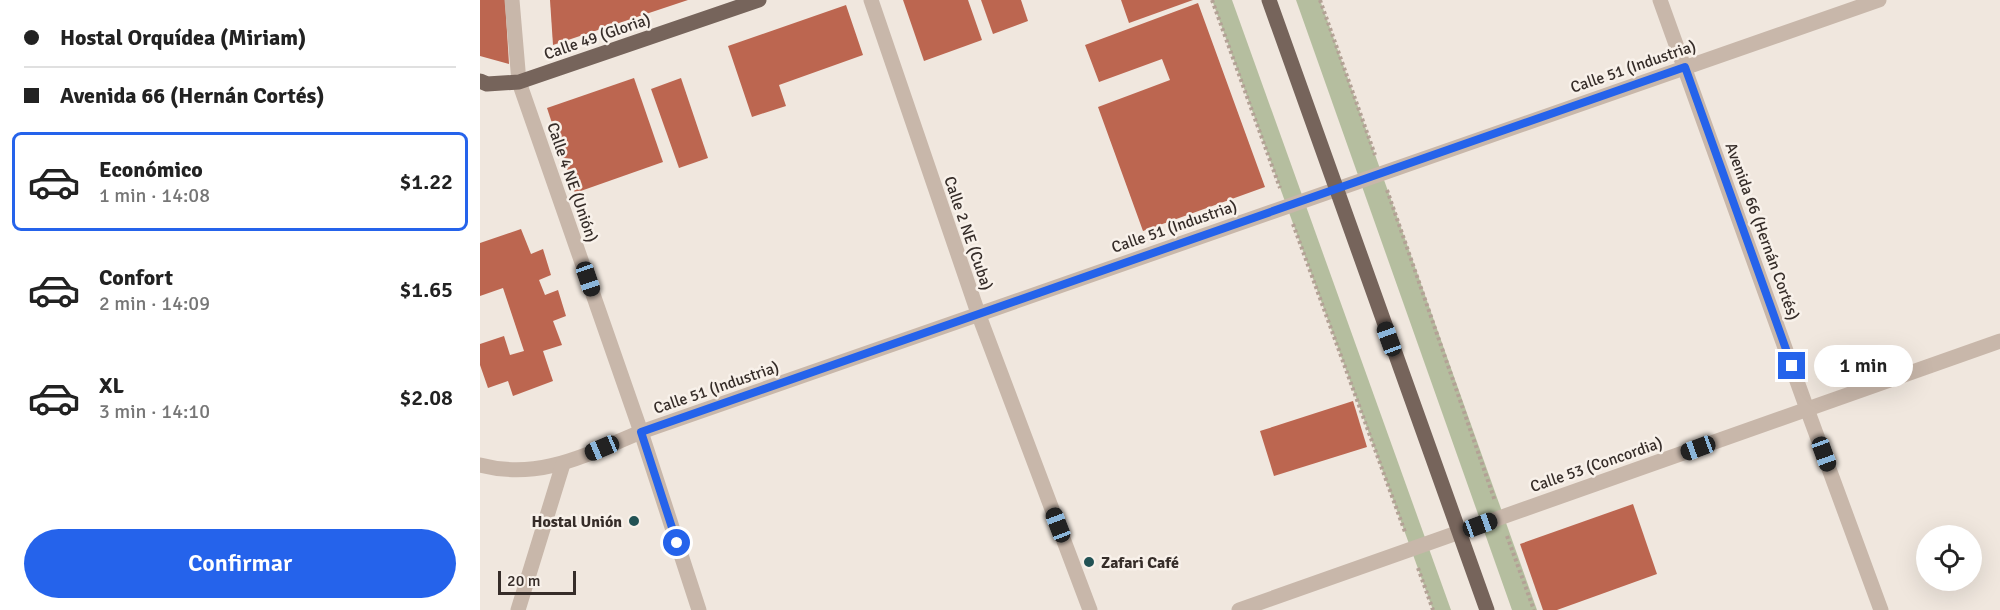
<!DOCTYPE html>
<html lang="es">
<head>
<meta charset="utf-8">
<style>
  :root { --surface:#fff; --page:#f6f6f6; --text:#222; --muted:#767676; --line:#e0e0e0; --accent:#2563eb }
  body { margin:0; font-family:Signika,sans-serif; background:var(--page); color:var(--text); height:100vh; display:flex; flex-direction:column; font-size:22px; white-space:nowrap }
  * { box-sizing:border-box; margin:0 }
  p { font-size:20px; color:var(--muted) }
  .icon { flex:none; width:33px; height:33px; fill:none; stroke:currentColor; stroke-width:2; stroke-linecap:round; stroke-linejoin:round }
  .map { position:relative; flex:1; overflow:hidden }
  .panel { display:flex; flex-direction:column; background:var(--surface); width:480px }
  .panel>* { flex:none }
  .top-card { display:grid; align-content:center; height:132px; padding:0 24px; background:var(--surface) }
  .fabs { position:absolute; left:1436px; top:525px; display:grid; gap:12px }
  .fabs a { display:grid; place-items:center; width:66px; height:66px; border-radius:50%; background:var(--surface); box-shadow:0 6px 24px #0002; font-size:30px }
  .scale { position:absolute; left:18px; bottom:15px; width:78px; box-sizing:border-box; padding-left:6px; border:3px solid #362d29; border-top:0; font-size:16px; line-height:21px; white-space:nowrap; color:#362d29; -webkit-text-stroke:4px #f8f1ea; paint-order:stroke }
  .end { position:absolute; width:27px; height:27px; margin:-14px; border:8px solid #2563eb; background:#fff; box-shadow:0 0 0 3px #fff }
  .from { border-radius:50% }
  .bubble { position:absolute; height:42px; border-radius:21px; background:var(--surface); box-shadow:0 6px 24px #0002; font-size:20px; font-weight:600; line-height:42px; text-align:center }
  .car { position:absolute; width:18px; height:36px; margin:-18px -9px; border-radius:8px; box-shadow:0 0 4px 2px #0007; background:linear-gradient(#222 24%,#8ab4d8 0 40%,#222 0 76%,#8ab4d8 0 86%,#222 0) }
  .top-card b { display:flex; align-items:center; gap:21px; height:57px; font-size:22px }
  .top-card b+b { border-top:2px solid var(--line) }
  .top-card i { width:15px; height:15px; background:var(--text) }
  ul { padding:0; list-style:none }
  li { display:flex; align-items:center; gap:18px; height:99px; margin:0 12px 9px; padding:0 12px; border:3px solid transparent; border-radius:9px }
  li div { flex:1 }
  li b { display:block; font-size:22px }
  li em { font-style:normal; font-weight:600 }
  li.selected { border-color:var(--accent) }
  li>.icon { width:54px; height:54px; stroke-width:1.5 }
  .primary-button { display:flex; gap:12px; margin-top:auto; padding:12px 24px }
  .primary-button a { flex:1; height:69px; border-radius:36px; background:var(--accent); color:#fff; font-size:24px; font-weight:600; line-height:69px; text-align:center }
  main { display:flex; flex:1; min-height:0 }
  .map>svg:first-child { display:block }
</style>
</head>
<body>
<main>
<section class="panel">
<div class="top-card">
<b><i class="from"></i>Hostal Orquídea (Miriam)</b>
<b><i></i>Avenida 66 (Hernán Cortés)</b>
</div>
<ul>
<li class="selected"><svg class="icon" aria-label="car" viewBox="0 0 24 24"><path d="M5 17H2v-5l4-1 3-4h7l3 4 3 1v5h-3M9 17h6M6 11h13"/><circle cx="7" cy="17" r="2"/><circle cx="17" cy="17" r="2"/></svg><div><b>Económico</b><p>1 min · 14:08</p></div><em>$1.22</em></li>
<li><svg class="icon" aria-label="car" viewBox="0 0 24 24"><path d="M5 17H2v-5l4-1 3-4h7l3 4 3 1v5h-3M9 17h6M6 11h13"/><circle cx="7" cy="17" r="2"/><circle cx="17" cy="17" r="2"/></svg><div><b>Confort</b><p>2 min · 14:09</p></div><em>$1.65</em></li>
<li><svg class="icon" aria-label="car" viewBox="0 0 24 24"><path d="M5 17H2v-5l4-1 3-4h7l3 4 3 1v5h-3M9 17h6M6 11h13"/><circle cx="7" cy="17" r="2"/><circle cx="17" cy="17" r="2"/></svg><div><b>XL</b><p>3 min · 14:10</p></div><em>$2.08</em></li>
</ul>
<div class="primary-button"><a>Confirmar</a></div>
</section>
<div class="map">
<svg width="1520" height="610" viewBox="0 0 1520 610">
  <rect width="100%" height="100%" fill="#f0e7de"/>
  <g fill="#b5be9f">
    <polygon points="732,0 752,0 971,610 953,610"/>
    <polygon points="816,0 840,0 1057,610 1032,610"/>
  </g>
  <g fill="#bc6650">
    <polygon points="0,0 25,0 29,64 0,56"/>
    <polygon points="70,0 208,0 73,45"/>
    <polygon points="423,0 488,0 502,40 444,61"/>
    <polygon points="501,0 541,0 548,21 513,34"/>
    <polygon points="641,0 713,0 649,23"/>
    <polygon points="718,3 785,187 663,231 618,107 690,80 682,59 619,82 605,45"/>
    <polygon points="366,5 383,55 299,85 306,106 272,117 248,46"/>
    <polygon points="154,78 183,162 95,193 67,108"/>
    <polygon points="201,78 228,158 199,168 171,89"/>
    <polygon points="41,229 51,254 63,249 71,275 59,280 65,295 78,290 86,316 73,321 82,345 63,351 73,381 33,396 28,381 8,388 0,365 0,344 24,336 30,355 44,351 23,288 0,296 0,243"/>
    <polygon points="873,401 887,447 794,476 780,431"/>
    <polygon points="1153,504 1177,574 1077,610 1063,610 1040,544"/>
  </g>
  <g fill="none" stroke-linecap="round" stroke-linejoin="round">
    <g stroke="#b3a195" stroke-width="4" stroke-dasharray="3 3" stroke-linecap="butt">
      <polyline points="732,0 800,188"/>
      <polyline points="840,0 895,155"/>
      <polyline points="907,190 1015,501"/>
      <polyline points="813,224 925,532"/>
      <polyline points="1027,536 1054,610"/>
      <polyline points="938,568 953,610"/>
    </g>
    <g stroke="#c8b7aa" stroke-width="15">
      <polyline points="32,0 39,82 161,432 219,610"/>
      <polyline points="391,0 498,313 610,610"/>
      <polyline points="1180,0 1327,409 1401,610"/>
      <path d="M 0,465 C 60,481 107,454 161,432 L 1399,0"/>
      <polyline points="38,610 83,464"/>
      <polyline points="759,610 1520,341"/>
    </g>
    <g stroke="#76645b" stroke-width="15">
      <polyline points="789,0 1007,610"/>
      <polyline points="0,81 7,84 39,82 279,0"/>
    </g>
  </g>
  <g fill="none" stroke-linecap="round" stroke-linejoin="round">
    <polyline stroke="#2563eb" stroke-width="8" points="197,543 161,432 1205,67 1312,366"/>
  </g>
  <g fill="#225254" stroke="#f8f1ea" stroke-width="2">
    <circle cx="154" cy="521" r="6"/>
    <circle cx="609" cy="562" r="6"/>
  </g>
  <g text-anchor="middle" stroke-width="5" stroke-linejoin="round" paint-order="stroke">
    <g font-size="16" fill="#362d29" stroke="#f8f1ea">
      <text transform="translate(117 36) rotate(-19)" y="6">Calle 49 (Gloria)</text>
      <text transform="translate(1153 66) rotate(-19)" y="6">Calle 51 (Industria)</text>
      <text transform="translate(93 182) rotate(71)" y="6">Calle 4 NE (Unión)</text>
      <text transform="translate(694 226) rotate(-19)" y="6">Calle 51 (Industria)</text>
      <text transform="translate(1283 231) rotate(70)" y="6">Avenida 66 (Hernán Cortés)</text>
      <text transform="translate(489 233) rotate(71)" y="6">Calle 2 NE (Cuba)</text>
      <text transform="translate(236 387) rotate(-19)" y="6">Calle 51 (Industria)</text>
      <text transform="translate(1116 464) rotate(-19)" y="6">Calle 53 (Concordia)</text>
    </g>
    <g font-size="16" font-weight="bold" fill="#362d29" stroke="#f8f1ea" text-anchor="end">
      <text x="142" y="527">Hostal Unión</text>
      <text x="621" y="568" text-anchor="start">Zafari Café</text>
    </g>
  </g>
</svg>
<div class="fabs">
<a><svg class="icon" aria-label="locate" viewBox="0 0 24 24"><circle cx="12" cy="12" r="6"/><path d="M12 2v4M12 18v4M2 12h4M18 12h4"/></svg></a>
</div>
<div class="scale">20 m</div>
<i class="end from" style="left:197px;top:543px"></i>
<i class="end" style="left:1312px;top:366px"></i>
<div class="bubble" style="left:1334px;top:345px;width:99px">1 min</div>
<i class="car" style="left:108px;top:279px;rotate:161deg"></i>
<i class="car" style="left:909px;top:339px;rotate:340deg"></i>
<i class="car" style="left:122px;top:448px;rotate:247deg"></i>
<i class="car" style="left:1218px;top:448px;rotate:250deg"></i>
<i class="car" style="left:1344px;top:454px;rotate:160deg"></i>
<i class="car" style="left:578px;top:525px;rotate:339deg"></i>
<i class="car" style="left:1000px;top:525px;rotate:70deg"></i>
</div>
</main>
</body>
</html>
